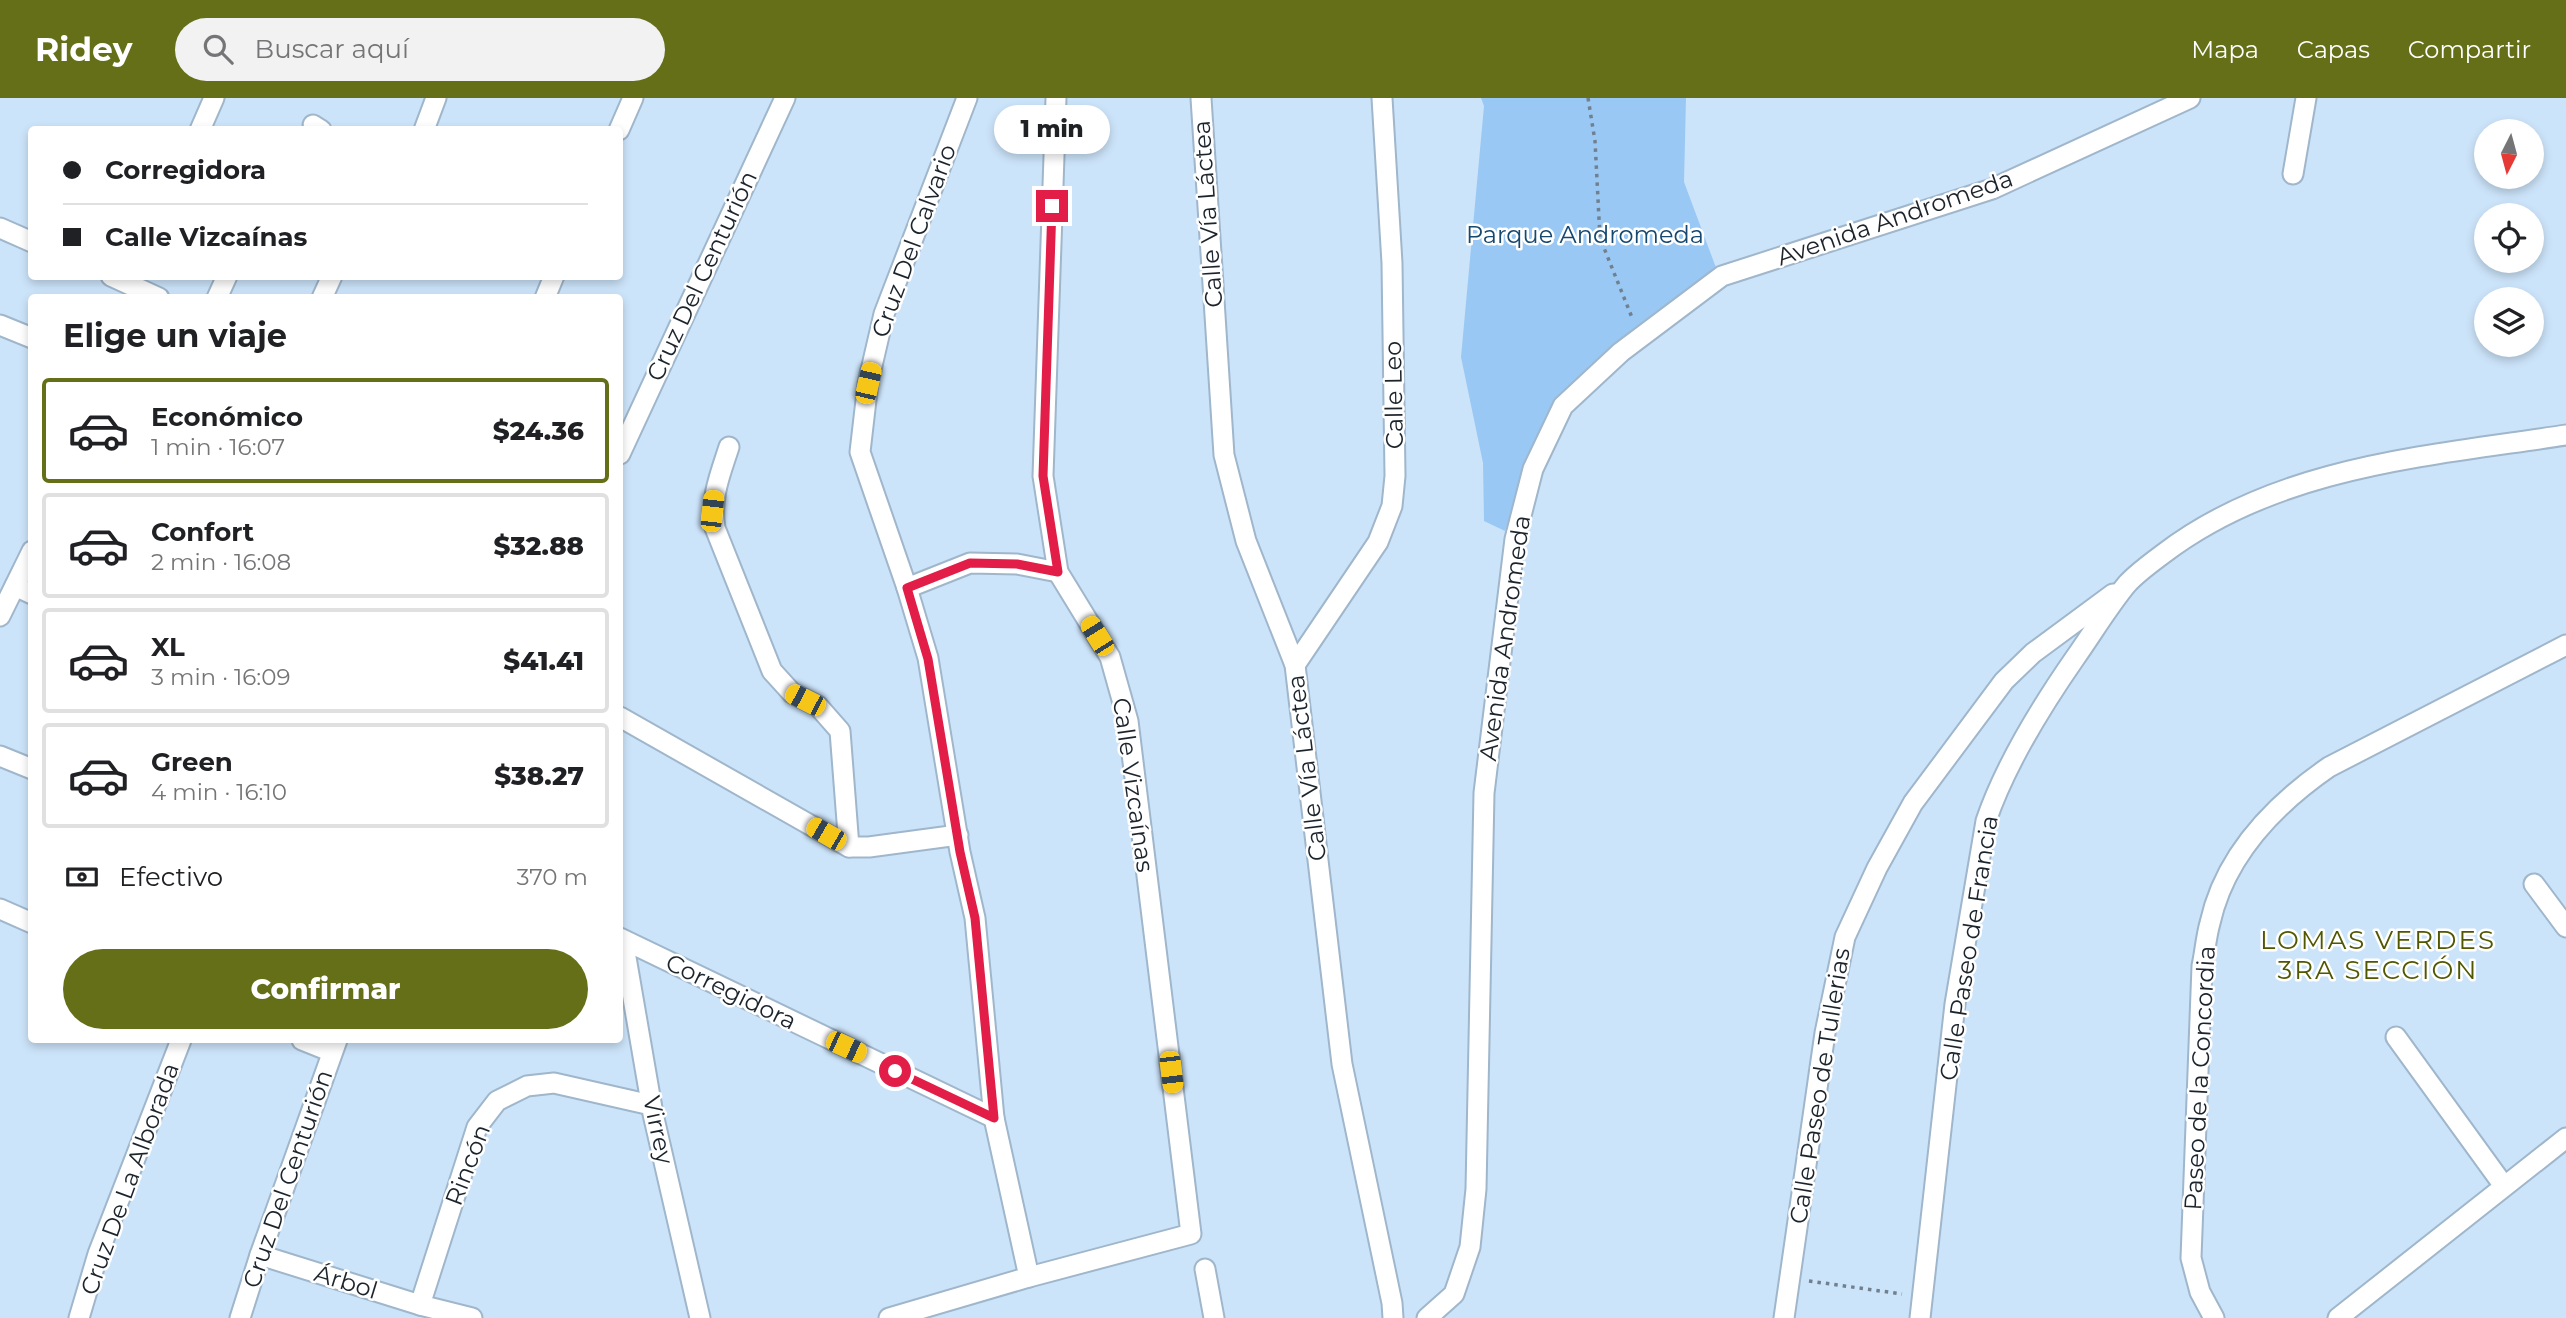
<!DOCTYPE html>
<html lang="es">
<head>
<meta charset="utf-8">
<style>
  :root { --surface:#fff; --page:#f2f2f2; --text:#202124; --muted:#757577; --line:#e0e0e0; --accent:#646f17 }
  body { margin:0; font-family:Montserrat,sans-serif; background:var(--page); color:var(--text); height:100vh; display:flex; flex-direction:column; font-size:26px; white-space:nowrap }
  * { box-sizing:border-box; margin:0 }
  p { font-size:23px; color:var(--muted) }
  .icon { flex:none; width:38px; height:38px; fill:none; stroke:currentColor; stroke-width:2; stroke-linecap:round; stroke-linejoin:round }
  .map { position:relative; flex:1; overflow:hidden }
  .drawer { position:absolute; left:28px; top:196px; width:595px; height:749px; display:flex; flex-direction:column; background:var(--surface); border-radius:7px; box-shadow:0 4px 10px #0003 }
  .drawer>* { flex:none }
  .banner { position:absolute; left:28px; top:28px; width:595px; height:154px; border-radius:7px; box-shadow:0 4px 10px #0003; display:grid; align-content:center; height:154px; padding:0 35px; background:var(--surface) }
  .needle { width:46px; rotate:186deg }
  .buttons { position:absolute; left:2474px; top:21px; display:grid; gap:14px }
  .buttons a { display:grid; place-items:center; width:70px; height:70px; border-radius:50%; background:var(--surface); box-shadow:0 4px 10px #0003; font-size:35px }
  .end { position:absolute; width:32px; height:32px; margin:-16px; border:9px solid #e11d48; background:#fff; box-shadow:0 0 0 4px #fff }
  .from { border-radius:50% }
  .bubble { position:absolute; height:49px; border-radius:24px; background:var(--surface); box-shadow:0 4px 10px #0003; font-size:23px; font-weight:800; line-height:49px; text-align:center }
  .car { position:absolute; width:21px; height:42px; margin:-21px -10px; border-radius:9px; box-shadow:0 0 5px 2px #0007; background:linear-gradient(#f5c518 24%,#345 0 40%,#f5c518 0 76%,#345 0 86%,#f5c518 0) }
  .banner b { display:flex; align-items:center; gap:24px; height:66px; font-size:26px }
  .banner b+b { border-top:2px solid var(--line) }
  .banner i { width:18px; height:18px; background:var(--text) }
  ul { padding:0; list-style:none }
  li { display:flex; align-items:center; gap:21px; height:105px; margin:0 14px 10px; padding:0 21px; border:4px solid var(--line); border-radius:7px }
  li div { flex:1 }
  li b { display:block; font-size:26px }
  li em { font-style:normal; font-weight:800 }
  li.on { border-color:var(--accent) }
  li>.icon { width:63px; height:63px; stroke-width:1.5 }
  h2 { padding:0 35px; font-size:32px; line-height:84px }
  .pay { display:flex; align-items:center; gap:18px; height:77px; padding:0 35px; font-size:26px }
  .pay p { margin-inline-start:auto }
  .action { display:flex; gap:14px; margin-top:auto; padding:14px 35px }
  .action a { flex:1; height:80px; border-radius:42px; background:var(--accent); color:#fff; font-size:28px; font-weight:800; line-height:80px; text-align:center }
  header { display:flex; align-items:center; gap:42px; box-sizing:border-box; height:98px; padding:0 35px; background:var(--accent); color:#fff }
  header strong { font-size:33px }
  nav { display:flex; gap:38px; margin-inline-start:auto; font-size:24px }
  .search { width:490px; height:63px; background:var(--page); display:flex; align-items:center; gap:18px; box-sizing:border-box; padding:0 24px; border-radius:38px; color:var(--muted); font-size:26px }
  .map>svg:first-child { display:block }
</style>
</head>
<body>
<header>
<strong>Ridey</strong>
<div class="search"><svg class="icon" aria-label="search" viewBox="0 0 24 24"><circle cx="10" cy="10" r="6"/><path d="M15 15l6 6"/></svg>Buscar aquí</div>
<nav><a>Mapa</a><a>Capas</a><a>Compartir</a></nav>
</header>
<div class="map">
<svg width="2566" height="1220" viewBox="0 0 2566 1220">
  <rect width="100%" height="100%" fill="#cce4fa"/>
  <polygon fill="#99c8f4" points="1481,0 1686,0 1684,84 1718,175 1560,300 1531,356 1505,433 1484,423 1483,365 1461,259 1484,8"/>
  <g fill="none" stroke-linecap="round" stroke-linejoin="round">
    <defs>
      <g id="minor">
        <polyline points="967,0 884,216 868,285 860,354 907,490 928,560 960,754 975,820 994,1020 1029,1179"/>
        <polyline points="1201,0 1224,357 1246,443 1295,567 1342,966 1392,1205 1393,1220"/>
        <polyline points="313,27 321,32"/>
        <polyline points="200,32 214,0"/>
        <polyline points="424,32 436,0"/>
        <polyline points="619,32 633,0"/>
        <polyline points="2293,76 2306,0"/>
        <polyline points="0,130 32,144"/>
        <polyline points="111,178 159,200"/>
        <polyline points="217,200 227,178"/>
        <polyline points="322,200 332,178"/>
        <polyline points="545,200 554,178"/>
        <polyline points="0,227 32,240"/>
        <path d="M 729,349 C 720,377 710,400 715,430 L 772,573 L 792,595 L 818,608 L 840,633 L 849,749"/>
        <polyline points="620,356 785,0"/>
        <polyline points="15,488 32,496"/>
        <polyline points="907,490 970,465 1017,466 1058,474"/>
        <polyline points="0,518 32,453"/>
        <polyline points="1295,567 1378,444 1392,408 1395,378 1392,165 1382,0"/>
        <polyline points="620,619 849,749 869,749 958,737"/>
        <polyline points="0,658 32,671"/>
        <polyline points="2534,786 2566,829"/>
        <polyline points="0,811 32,825"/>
        <polyline points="620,840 994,1020"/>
        <polyline points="623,842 653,1016 700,1220"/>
        <polyline points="2396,939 2504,1088"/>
        <polyline points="302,942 332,954"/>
        <polyline points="260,1157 420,1207 472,1220"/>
        <polyline points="1205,1171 1214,1220"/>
        <polyline points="420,1207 477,1029 497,1003 527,988 554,985 651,1007"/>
        <polyline points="79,1220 98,1156 181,942"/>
        <polyline points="240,1220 260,1157 337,942"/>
        <polyline points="889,1220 1029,1179 1191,1136 1128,623 1110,559 1058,474 1043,378 1056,0"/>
        <polyline points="1427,1220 1454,1196 1470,1149 1476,1091 1484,695 1515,441 1533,371 1563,308 1621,254 1722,178 1992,91 2190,0"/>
        <polyline points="1784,1220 1825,935 1845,839 1877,770 1913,705 2004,583 2033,555 2113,496"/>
        <path d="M 1920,1220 L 1955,906 L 1986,723 C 2005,667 2041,609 2075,560 C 2092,536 2108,509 2127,486 C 2137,475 2151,465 2163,456 C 2278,368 2429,358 2566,337"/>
        <path d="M 2214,1220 L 2200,1194 L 2191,1160 L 2202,868 C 2205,854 2206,839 2210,825 C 2225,757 2274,707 2329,669 L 2566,547"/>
        <polyline points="2338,1220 2566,1040"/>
      </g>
    </defs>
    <use href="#minor" stroke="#9fb6cb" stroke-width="23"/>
    <g stroke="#71808f" stroke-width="3.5" stroke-dasharray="3.5 5" stroke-linecap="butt">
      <polyline points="1588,0 1595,43 1600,140 1633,222"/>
      <polyline points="1809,1183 1902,1196"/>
    </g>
    <use href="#minor" stroke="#fff" stroke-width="19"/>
  </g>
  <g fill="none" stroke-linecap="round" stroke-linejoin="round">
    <polyline stroke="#e11d48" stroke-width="9" points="895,973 994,1020 975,820 960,754 928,561 907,490 970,465 1017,466 1058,474 1043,378 1052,108"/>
  </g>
  <g text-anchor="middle" stroke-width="5" stroke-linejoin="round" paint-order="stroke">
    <g font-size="24" fill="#1b232b" stroke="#fff">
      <text transform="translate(1208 116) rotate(-94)" y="8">Calle Vía Láctea</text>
      <text transform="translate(1895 120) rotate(-19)" y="8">Avenida Andromeda</text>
      <text transform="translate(914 143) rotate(-70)" y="8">Cruz Del Calvario</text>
      <text transform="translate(702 178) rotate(-65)" y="8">Cruz Del Centurión</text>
      <text transform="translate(1394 297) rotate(-91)" y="8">Calle Leo</text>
      <text transform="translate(1505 540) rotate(-82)" y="8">Avenida Andromeda</text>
      <text transform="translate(1307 670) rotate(-97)" y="8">Calle Vía Láctea</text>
      <text transform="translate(1133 687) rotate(82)" y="8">Calle Vizcaínas</text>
      <text transform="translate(1969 850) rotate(-81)" y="8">Calle Paseo de Francia</text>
      <text transform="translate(731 894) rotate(26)" y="8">Corregidora</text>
      <text transform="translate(2200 980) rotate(-87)" y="8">Paseo de la Concordia</text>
      <text transform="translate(1820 988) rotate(-81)" y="8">Calle Paseo de Tullerias</text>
      <text transform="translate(658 1032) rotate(78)" y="8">Virrey</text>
      <text transform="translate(468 1067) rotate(-69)" y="8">Rincón</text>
      <text transform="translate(130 1081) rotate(-70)" y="8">Cruz De La Alborada</text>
      <text transform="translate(288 1081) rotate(-71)" y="8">Cruz Del Centurión</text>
      <text transform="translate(346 1184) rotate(17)" y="8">Árbol</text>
    </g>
    <g font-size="24" fill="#144871" stroke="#fff">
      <text x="1585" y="145">Parque Andromeda</text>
    </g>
    <g font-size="26" letter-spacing="2" fill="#4f5800" stroke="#fff">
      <text x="2378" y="851">LOMAS VERDES<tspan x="2378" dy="30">3RA SECCIÓN</tspan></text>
    </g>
  </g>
</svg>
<div class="buttons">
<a><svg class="needle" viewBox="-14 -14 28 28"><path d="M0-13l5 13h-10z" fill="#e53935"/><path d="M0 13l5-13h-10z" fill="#757577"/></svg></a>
<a><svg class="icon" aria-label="locate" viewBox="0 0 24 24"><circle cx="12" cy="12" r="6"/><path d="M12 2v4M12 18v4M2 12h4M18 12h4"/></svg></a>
<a><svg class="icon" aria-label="layers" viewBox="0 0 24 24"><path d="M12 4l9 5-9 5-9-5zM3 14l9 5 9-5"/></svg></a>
</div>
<i class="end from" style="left:895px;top:973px"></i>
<i class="end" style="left:1052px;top:108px"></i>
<div class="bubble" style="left:994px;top:7px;width:116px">1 min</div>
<i class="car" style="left:868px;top:285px;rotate:13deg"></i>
<i class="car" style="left:712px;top:413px;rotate:6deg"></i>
<i class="car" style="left:1097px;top:538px;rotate:328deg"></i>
<i class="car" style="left:805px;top:602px;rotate:297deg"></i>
<i class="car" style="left:826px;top:736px;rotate:300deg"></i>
<i class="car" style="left:846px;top:949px;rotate:115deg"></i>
<i class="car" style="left:1171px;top:974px;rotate:173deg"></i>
<div class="banner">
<b><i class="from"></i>Corregidora</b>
<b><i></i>Calle Vizcaínas</b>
</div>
<section class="drawer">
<h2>Elige un viaje</h2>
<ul>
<li class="on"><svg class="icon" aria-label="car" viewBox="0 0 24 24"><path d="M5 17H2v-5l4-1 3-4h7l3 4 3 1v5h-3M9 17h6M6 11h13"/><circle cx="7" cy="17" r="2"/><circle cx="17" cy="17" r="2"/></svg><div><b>Económico</b><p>1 min · 16:07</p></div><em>$24.36</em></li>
<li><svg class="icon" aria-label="car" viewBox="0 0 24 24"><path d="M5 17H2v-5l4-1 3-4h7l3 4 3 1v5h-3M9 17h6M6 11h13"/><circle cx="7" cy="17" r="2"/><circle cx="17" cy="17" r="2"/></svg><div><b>Confort</b><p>2 min · 16:08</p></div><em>$32.88</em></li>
<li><svg class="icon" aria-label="car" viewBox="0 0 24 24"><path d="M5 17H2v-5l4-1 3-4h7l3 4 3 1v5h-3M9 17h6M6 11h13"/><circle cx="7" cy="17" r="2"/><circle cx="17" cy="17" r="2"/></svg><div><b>XL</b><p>3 min · 16:09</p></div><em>$41.41</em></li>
<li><svg class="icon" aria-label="car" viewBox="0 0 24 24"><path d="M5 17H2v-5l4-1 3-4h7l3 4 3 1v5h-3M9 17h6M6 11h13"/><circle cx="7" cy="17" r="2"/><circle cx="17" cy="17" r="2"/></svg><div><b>Green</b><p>4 min · 16:10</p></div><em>$38.27</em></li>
</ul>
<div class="pay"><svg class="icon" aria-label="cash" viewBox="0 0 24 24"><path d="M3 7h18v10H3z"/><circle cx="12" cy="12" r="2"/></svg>Efectivo<p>370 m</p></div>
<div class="action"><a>Confirmar</a></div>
</section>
</div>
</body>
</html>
